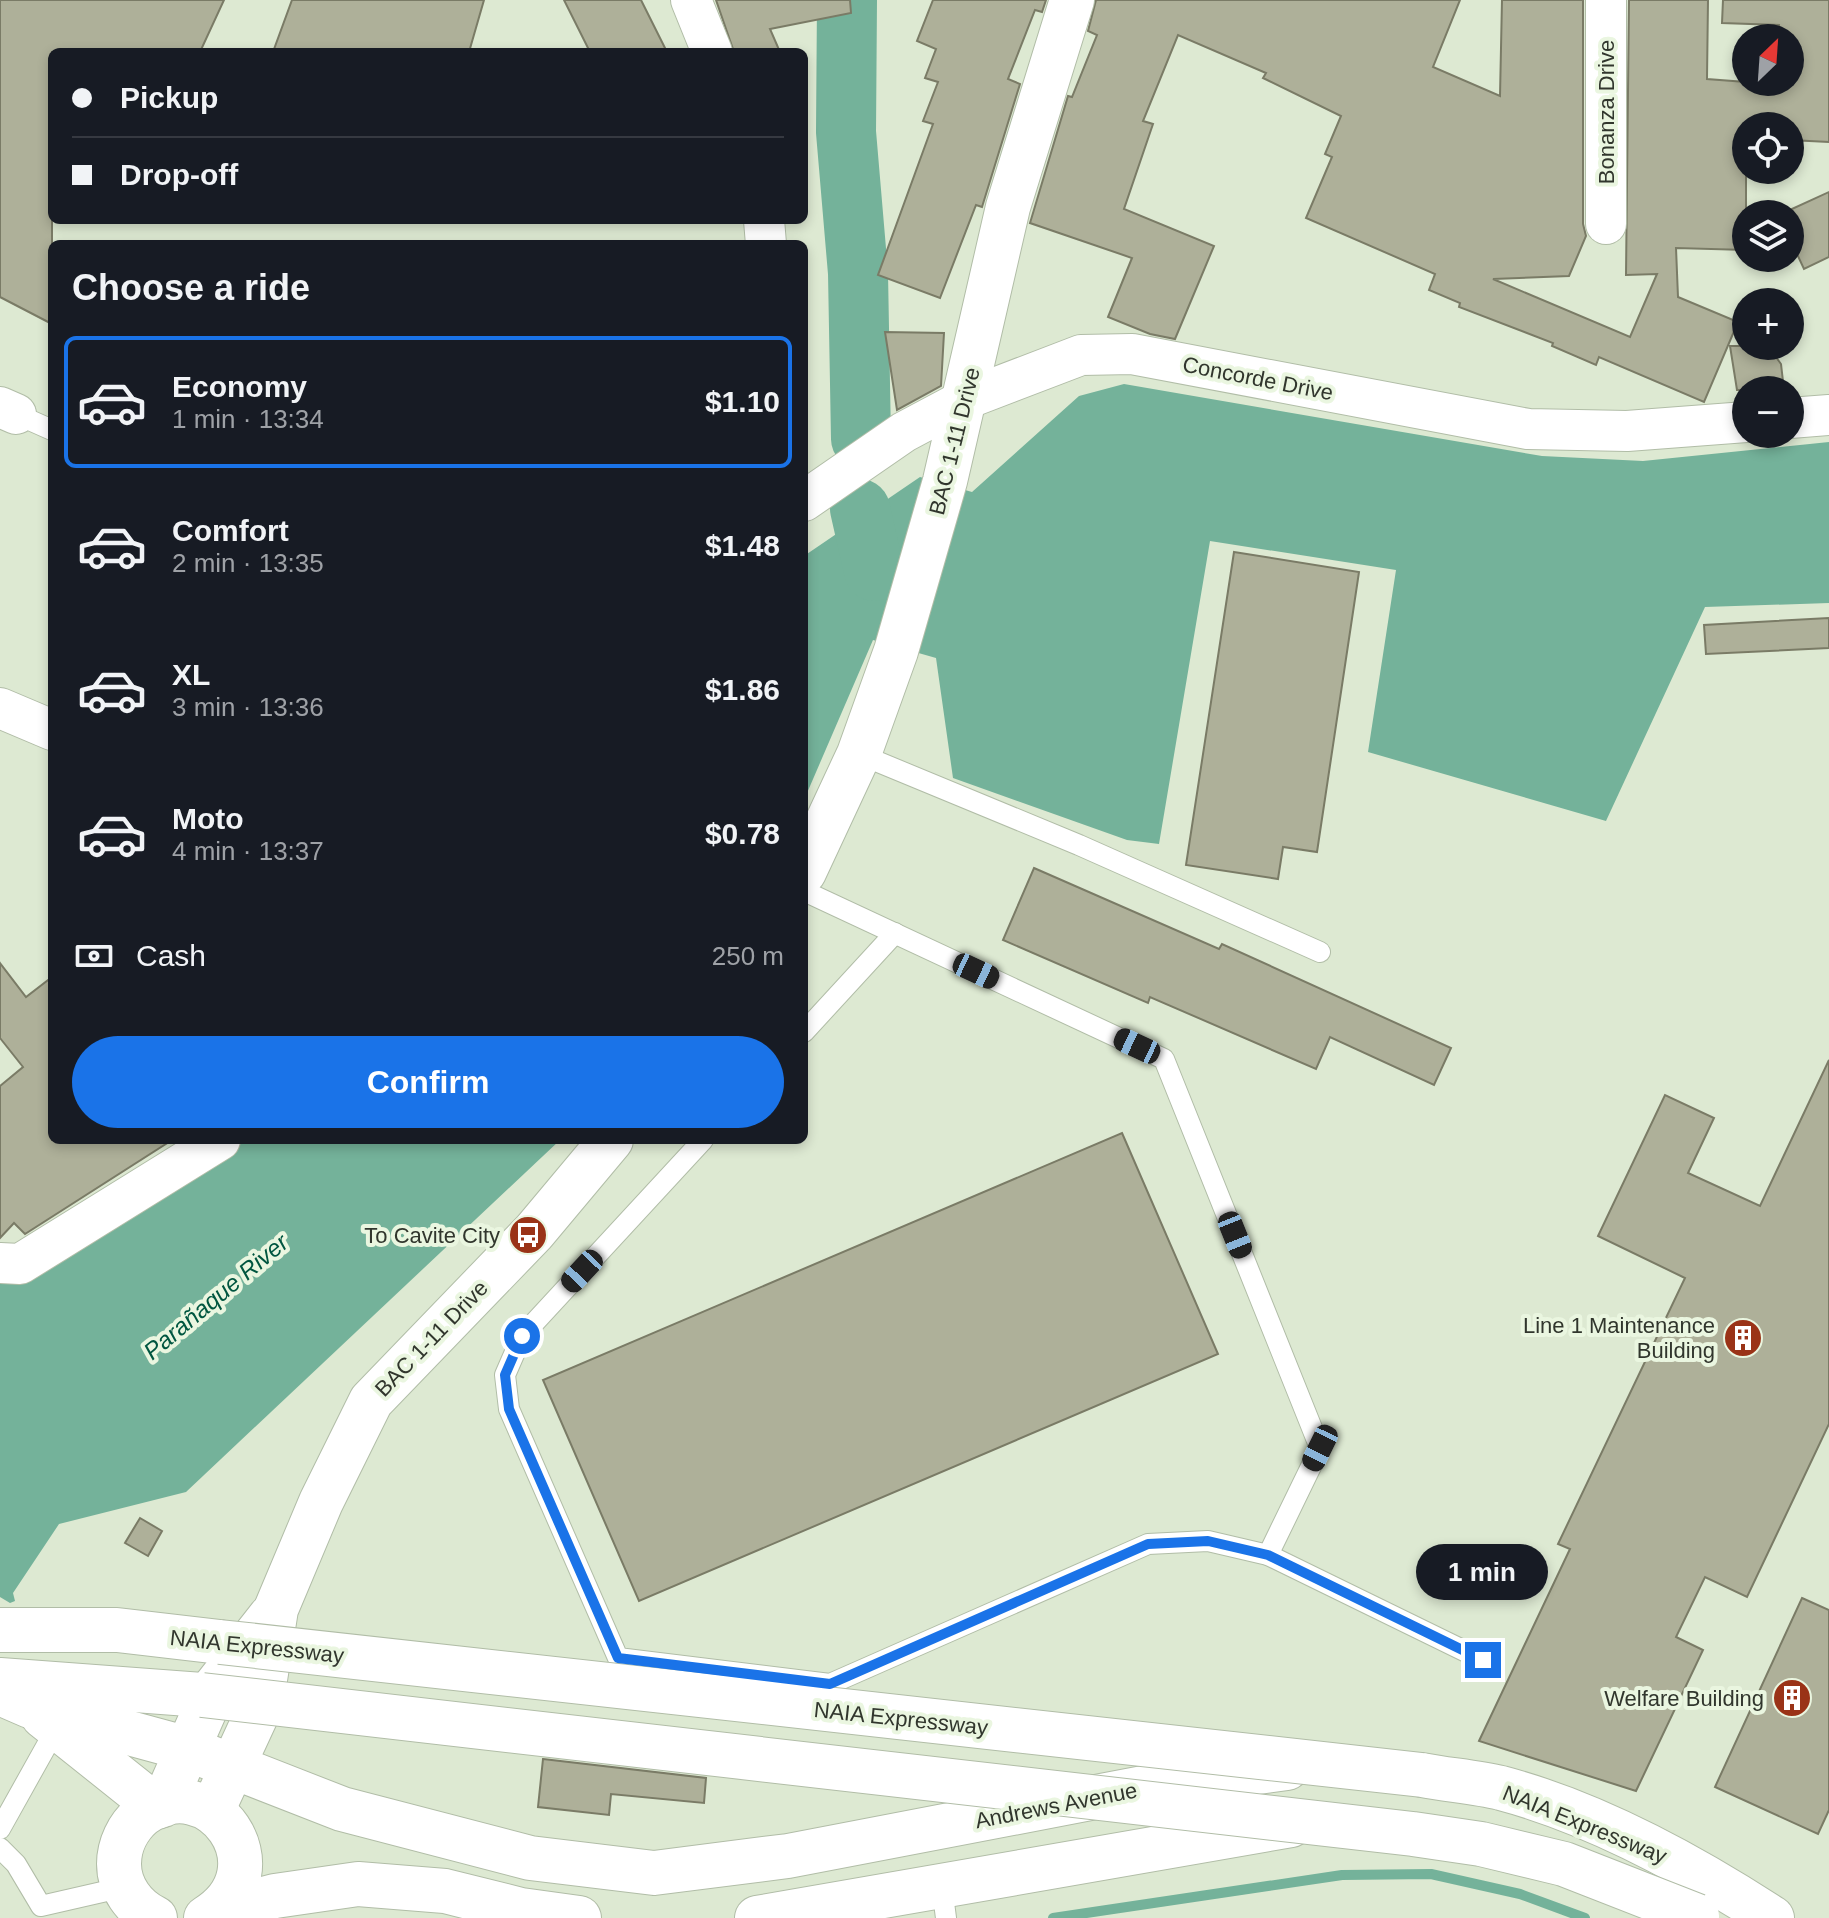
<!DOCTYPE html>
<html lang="en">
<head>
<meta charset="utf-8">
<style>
  :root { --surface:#171b24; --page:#20242c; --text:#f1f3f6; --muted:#9ea1a6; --line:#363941; --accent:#1a73e8 }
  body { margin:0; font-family:Helvetica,sans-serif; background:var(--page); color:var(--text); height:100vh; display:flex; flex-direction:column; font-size:30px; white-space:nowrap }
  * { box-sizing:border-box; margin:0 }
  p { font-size:26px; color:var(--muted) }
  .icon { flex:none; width:44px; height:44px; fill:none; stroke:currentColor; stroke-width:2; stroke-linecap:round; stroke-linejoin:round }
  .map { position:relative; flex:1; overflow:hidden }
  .side { position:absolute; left:48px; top:240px; width:760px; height:904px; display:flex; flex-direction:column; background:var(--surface); border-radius:12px; box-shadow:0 4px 12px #0003 }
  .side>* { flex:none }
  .hud { position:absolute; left:48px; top:48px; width:760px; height:176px; border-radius:12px; box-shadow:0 4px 12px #0003; display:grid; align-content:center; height:176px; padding:0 24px; background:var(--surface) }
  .needle { width:52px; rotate:25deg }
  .tools { position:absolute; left:1732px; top:24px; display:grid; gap:16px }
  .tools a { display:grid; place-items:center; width:72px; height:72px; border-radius:50%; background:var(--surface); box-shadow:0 4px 12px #0003; font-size:40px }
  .end { position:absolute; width:36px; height:36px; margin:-18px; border:10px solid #1a73e8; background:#fff; box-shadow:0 0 0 4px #fff }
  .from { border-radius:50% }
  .bubble { position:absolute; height:56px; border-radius:28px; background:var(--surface); box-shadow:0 4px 12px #0003; font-size:26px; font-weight:700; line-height:56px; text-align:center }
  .car { position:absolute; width:24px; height:48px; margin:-24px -12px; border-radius:10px; box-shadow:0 0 6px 2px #0007; background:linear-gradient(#222 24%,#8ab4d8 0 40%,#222 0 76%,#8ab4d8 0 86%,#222 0) }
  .hud b { display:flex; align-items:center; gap:28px; height:76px; font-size:30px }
  .hud b+b { border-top:2px solid var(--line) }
  .hud i { width:20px; height:20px; background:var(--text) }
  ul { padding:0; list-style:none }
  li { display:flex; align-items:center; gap:24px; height:132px; margin:0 16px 12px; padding:0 8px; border:4px solid transparent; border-radius:12px }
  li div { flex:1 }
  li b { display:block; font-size:30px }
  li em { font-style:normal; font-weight:700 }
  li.current { border-color:var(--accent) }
  li>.icon { width:72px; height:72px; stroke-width:1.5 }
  h2 { padding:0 24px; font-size:36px; line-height:96px }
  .pay { display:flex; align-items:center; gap:20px; height:88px; padding:0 24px; font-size:30px }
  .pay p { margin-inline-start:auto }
  .cta { display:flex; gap:16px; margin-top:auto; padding:16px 24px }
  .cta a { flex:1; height:92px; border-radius:48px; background:var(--accent); color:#fff; font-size:32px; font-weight:700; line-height:92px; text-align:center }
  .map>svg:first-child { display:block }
</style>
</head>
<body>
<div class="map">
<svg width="1829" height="1918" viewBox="0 0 1829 1918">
  <rect width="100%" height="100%" fill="#dde9d2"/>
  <g fill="#74b29a">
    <polygon points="1124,384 1542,456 1643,461 1829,442 1829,603 1705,607 1606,821 1368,752 1396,570 1210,541 1159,844 1127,840 953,778 936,658 873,640 804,800 804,556 920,477 972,492 1079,396"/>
    <polygon points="238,1140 560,1140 186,1492 59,1524 13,1593 15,1601 10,1603 0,1597 0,1280"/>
  </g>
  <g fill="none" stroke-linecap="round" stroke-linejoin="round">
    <polyline stroke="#74b29a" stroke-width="10" points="1053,1918 1342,1875 1431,1874 1520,1894 1585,1918"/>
    <g stroke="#74b29a" stroke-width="60">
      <polyline points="847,0 846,132 858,273 861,439"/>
      <polyline points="860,509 874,571"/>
    </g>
  </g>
  <g fill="#aeb099" stroke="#7a7b66" stroke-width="2">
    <polygon points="0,0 224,0 200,52 52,52 52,324 0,297"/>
    <polygon points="292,0 484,0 469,52 273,52"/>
    <polygon points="564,0 641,0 667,52 590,52"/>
    <polygon points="716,0 850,0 851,13 770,29 780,52 734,52"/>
    <polygon points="933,0 1046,0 1042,12 1035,10 1008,79 1020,84 982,207 976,205 940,298 878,275 933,124 923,121 938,82 925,78 936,49 917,41"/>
    <polygon points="1096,0 1460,0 1433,67 1500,96 1502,0 1583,0 1583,224 1586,236 1569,276 1493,279 1630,337 1657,274 1626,275 1629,0 1708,0 1707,79 1746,82 1790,82 1790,38 1778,38 1779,25 1722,23 1723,0 1829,0 1829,142 1790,140 1790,126 1746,126 1746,250 1676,248 1678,297 1738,322 1704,402 1599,357 1596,365 1552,346 1553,343 1459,307 1460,303 1429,290 1435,274 1306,218 1332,157 1325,154 1341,116 1263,78 1266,73 1178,35 1143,121 1153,124 1124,209 1214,246 1175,339 1150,334 1108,317 1132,258 1030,223 1068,96 1072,97 1097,35 1088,31"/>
    <polygon points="1829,192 1829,257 1804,269 1790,239 1790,214 1781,214"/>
    <polygon points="885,332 944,333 941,386 897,410"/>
    <polygon points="1730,346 1768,346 1781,364 1784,390 1737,390"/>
    <polygon points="1234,552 1359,572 1317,852 1283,847 1278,879 1186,865"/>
    <polygon points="1829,618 1829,648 1706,654 1704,625"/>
    <polygon points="1034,868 1219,949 1222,944 1451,1048 1434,1085 1330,1037 1316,1069 1150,997 1148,1003 1003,940"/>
    <polygon points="0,963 26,997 52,977 52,1140 172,1140 25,1234 14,1223 0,1238 0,1086 23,1067 0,1038"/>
    <polygon points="1829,1060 1829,1424 1747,1597 1705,1577 1676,1637 1703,1650 1636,1791 1479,1741 1570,1549 1558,1544 1685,1278 1598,1236 1665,1095 1714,1118 1688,1173 1760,1206"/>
    <polygon points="1122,1133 1218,1354 639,1601 543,1380"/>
    <polygon points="140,1518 162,1531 148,1556 125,1543"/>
    <polygon points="1802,1598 1829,1610 1829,1810 1818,1834 1715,1787"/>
    <polygon points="543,1759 706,1778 704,1803 611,1794 609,1815 538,1807"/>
  </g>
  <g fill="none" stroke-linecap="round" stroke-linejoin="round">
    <defs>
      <g id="lane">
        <polyline points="16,414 52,430"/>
        <polyline points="859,754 1079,845 1320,952"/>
        <polyline points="804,891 1164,1059 1320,1448 1268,1555"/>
        <polyline points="804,1032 895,933"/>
        <polyline points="703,1140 522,1336 505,1375 509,1409 618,1658 830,1684 1148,1544 1208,1541 1268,1555 1483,1660"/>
        <polyline points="0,1829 57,1727"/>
        <polyline points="0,1848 16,1864 41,1906 124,1887"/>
        <polyline points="942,1887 946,1918"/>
      </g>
      <g id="street">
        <polyline points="691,0 712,52"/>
        <polyline points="1606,0 1606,224"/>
        <polyline points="764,220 766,244"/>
        <polyline points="0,407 16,414"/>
        <polyline points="1790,418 1829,415"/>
        <polyline points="804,501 904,432 966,399 1081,355 1132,354 1528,429 1627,431 1746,422"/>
        <polyline points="0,708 52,730"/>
        <polyline points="0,1263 20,1264 220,1140"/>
      </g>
      <g id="secondary">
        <polyline points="804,872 859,754 896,651 945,481 1008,207 1072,0"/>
        <polyline points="163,1805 215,1687 270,1617"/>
        <polyline points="212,1811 261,1705 276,1609 321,1502 371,1401 534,1232 611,1140"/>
      </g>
      <g id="primary">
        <polyline points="0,1693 30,1706 188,1749 342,1809 530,1858 654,1873 788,1856 1148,1787 1287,1768"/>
        <polyline points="43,1716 157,1807"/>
        <polyline points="219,1911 275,1896 358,1884 445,1891 521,1910 579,1918"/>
        <path d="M 155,1918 C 134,1908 119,1887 119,1864 C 119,1845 128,1827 142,1815 C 209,1764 286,1869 206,1918"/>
        <polyline points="757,1918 1291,1825"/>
      </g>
      <g id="highway">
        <polyline points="0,1630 117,1630 220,1642"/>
        <polyline points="0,1680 202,1695"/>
        <path d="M 1422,1775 C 1448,1780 1476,1782 1501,1788 C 1595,1813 1692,1866 1772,1918"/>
      </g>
    </defs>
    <use href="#lane" stroke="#b1bda7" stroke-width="22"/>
    <use href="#street" stroke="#b1bda7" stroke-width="42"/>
    <use href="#secondary" stroke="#b1bda7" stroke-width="46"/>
    <use href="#primary" stroke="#b1bda7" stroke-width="46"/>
    <use href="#highway" stroke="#b1bda7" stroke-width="46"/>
    <use href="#lane" stroke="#fff" stroke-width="20"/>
    <use href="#street" stroke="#fff" stroke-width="40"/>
    <use href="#secondary" stroke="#fff" stroke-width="44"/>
    <use href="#primary" stroke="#fff" stroke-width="44"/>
    <use href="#highway" stroke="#fff" stroke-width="44"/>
    <defs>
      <g id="highway-bridge">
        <polyline points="220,1642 1422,1775"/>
        <polyline points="202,1695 1413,1834 1481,1844 1564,1864 1697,1916"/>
      </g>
    </defs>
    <use href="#highway-bridge" stroke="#b1bda7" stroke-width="46" stroke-linecap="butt"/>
    <use href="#highway-bridge" stroke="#fff" stroke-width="44"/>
  </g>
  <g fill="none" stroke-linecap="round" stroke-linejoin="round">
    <polyline stroke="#1a73e8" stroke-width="10" points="522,1336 505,1375 509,1409 618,1658 830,1684 1148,1544 1208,1541 1268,1555 1483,1660"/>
  </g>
  <defs>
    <symbol id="bus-disc" viewBox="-11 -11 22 22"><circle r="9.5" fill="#9a3317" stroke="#eaf6e0"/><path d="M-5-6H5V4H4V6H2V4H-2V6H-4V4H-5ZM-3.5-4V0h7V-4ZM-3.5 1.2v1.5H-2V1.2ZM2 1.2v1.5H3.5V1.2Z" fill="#fff"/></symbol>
    <symbol id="building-disc" viewBox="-11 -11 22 22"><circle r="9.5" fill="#9a3317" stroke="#eaf6e0"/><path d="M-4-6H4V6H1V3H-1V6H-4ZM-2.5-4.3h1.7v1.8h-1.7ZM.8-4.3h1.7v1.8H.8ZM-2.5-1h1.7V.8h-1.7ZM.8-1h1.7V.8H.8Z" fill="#fff"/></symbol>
  </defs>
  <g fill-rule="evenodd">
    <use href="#bus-disc" x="506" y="1213" width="44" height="44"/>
    <use href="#building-disc" x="1721" y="1316" width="44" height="44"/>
    <use href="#building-disc" x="1770" y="1676" width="44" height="44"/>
  </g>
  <g text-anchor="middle" stroke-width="8" stroke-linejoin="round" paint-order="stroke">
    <g font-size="22" fill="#31362d" stroke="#eaf6e0">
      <text transform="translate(1606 112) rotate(-90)" y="8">Bonanza Drive</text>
      <text transform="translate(1258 378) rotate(11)" y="8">Concorde Drive</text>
      <text transform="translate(954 441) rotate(-76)" y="8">BAC 1-11 Drive</text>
      <text transform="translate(431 1338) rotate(-46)" y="8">BAC 1-11 Drive</text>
      <text transform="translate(257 1646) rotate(6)" y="8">NAIA Expressway</text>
      <text transform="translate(901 1718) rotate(6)" y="8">NAIA Expressway</text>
      <text transform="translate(1056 1805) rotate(-11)" y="8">Andrews Avenue</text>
      <text transform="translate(1585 1824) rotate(22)" y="8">NAIA Expressway</text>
    </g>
    <g font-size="22" fill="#31362d" stroke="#eaf6e0" text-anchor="end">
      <text x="500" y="1243">To Cavite City</text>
      <text x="1715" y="1333">Line 1 Maintenance<tspan x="1715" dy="25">Building</tspan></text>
      <text x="1764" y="1706">Welfare Building</text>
    </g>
    <g font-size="24" font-style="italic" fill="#005640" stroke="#eaf6e0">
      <text transform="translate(216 1297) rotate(-40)" y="8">Parañaque River</text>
    </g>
  </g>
</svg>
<div class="tools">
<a><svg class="needle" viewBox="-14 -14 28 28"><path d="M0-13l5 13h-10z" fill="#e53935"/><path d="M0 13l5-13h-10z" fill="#9ea1a6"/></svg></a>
<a><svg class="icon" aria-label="locate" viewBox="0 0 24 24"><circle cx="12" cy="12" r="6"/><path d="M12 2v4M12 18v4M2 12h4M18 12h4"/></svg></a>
<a><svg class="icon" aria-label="layers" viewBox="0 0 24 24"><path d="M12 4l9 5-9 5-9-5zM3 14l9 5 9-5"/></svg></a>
<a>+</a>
<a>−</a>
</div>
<i class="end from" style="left:522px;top:1336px"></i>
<i class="end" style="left:1483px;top:1660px"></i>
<div class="bubble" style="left:1416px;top:1544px;width:132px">1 min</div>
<i class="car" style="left:976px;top:971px;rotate:115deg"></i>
<i class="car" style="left:1137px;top:1046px;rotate:295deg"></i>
<i class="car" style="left:1235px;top:1235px;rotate:158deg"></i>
<i class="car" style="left:582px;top:1271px;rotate:223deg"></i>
<i class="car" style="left:1320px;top:1448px;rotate:206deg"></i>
<div class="hud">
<b><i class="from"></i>Pickup</b>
<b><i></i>Drop-off</b>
</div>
<section class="side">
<h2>Choose a ride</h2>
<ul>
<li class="current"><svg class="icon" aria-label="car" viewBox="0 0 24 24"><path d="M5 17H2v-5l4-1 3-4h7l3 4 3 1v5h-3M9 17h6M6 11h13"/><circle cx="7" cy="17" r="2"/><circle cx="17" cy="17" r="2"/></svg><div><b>Economy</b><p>1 min · 13:34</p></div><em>$1.10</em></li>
<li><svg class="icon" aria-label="car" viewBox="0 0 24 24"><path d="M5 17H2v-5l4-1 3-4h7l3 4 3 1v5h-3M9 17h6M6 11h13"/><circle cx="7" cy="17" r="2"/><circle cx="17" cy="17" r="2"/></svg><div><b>Comfort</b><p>2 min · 13:35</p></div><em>$1.48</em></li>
<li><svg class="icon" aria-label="car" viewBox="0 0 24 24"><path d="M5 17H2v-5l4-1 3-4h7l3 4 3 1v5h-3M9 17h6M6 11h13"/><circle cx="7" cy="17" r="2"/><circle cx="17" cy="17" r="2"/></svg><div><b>XL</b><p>3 min · 13:36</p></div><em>$1.86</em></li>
<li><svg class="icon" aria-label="car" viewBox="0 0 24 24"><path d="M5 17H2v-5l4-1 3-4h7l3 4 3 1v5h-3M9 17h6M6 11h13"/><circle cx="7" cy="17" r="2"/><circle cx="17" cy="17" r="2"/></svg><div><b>Moto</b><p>4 min · 13:37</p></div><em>$0.78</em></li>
</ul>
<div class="pay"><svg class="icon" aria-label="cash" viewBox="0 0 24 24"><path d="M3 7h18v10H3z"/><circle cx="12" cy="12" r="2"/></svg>Cash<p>250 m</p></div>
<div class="cta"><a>Confirm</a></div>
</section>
</div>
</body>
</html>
